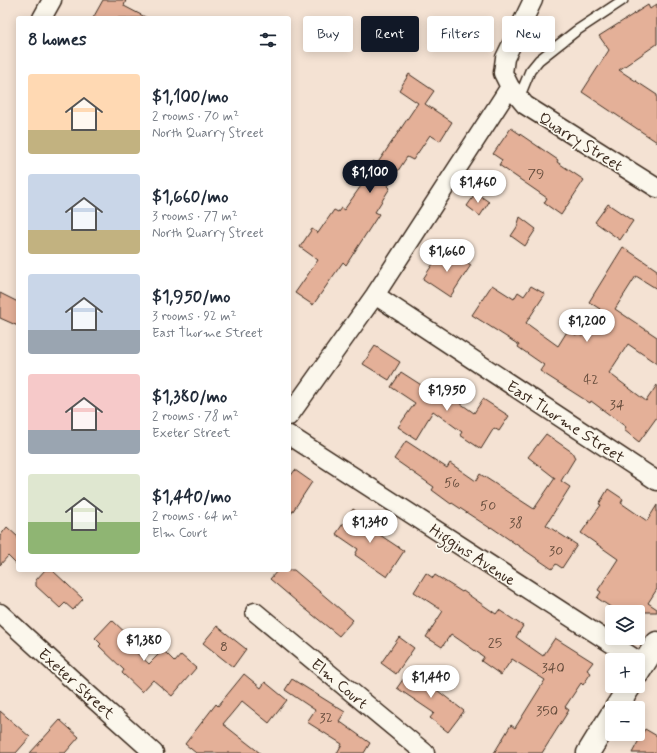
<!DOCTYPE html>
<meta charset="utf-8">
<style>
body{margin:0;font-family:Mynerve,sans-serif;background:#f2f2f3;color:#1f2937;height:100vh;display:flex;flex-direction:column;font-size:15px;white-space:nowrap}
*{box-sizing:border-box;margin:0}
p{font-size:13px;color:#747a83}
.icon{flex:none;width:22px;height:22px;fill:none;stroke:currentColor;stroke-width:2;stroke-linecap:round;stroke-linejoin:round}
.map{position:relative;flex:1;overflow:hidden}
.side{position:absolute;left:16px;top:16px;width:275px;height:556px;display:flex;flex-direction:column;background:#fff;border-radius:4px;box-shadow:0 2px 10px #0003}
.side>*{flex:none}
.guide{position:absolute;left:303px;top:16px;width:294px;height:36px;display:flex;gap:8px}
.fabs{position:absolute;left:605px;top:605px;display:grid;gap:8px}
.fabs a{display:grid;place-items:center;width:40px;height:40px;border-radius:4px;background:#fff;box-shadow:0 2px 10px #0003;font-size:20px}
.price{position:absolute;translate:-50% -34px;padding:0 9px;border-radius:14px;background:#fff;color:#222;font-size:13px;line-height:26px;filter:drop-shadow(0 1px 2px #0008)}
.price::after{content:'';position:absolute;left:50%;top:24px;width:12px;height:9px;margin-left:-6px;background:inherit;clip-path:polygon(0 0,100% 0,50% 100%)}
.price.active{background:#111827;color:#fff}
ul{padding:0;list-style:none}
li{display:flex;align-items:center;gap:12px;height:100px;padding:0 12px}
li span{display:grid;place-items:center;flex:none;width:112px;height:80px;border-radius:4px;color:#555}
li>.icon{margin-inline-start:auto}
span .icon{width:48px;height:48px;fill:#fffc;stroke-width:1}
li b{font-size:17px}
h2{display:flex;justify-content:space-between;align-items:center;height:48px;padding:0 12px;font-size:17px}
.tag{padding:0 14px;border-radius:4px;background:#fff;box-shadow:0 2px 10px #0003;font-size:14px;line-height:36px}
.tag.active{background:#111827;color:#fff}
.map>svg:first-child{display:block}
.building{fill:#e4b098;stroke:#3b2a1e}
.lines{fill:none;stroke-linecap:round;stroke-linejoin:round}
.lane-casing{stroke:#3b2a1e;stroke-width:12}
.street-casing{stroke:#3b2a1e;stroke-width:21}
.secondary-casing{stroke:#3b2a1e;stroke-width:25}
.lane{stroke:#fbf7ec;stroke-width:9}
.street{stroke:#fbf7ec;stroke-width:18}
.secondary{stroke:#fbf7ec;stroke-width:22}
.labels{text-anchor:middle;stroke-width:3.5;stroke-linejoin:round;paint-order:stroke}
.number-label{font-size:14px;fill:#654c3c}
.street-label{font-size:16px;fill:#3b2a1e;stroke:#fbf7ec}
</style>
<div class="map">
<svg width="657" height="753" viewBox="0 0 657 753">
<rect width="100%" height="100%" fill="#f4e2d3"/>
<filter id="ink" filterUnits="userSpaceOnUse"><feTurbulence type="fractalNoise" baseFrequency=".025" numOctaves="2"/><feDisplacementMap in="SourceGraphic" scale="8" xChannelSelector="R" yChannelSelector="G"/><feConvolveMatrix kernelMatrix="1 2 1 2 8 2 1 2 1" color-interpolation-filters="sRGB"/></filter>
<g filter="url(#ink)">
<path class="building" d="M103,0H126L124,6L147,18H93Z
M657,4V44L619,70L657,95V142L582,92L609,50L599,36L648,5L650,9Z
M409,74L434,91L425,104L452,122L440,141L430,135L413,160L407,157L388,186L390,188L375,212L379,214L346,265L343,262L313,305L295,293L318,260L300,247L312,229L318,233L334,210L338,212L341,208L344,210L368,176L365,174L373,161L377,164L418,103L399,90Z
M511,128L558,160L557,162L584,180L561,215L544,203L547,198L499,165L502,160L493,154Z
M476,193L489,202L480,216L467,206Z
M608,204L633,221L620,240L595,222Z
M520,217L536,229L525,246L511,236L517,227Z
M623,247L657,270V289L636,276L615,309L657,337V364L628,344L609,373L646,401L657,385V417L639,442L624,430L626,427L591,401L590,403L540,371L544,365L518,347L519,345L472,315L492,285L514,299L518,292L524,296L531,286L545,294L526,323L558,346L568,330L576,335L577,333L582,336L600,309L589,302Z
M450,252L471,265L450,297L423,279L440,253L447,257Z
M0,293L18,302V326L0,318Z
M375,346L400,362L389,380L363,364Z
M401,372L429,390L433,384L474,413L483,399L509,416L499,431L494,428L481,449L460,435L462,432L433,411L416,439L398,427L415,403L391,387Z
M546,434L572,452L575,458L561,481L570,487L546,525L577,545L562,568L556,564L552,569L491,527L490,528L452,503L451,504L432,490L434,487L394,459L406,441L447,468L450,463L476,481L480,474L534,509L555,478L528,457Z
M295,470L312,482L289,517V478Z
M608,489L623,499L621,503L647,521L657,505V589L648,603L657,609V612H618L597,598L601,592L598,590L618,559L581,533L601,505L599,504Z
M353,509L372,522L368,527L404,551L387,577L355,555L358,549L336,534Z
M7,527L18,537V566L8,556L0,565V536Z
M45,570H52L83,599L73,610L65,603L60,608L36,586V580Z
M278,570H294L353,620L339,636L303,607L270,579Z
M426,573L433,578L435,575L462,592L463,591L496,614L499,610L523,626L516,637L543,656L555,638L593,662L587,670L591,673L583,685L581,683L565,707L569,710L542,753H494L511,725L515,728L545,680L512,659L501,675L481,661L484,657L451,634L442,647L426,637L443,611L414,592Z
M112,620L131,638L126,643L149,664L163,650L175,662L181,655L196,668L172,696L153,680L142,692L122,673L124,670L99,646L101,644L95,638Z
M217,626L246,649L233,667L203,643Z
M399,637L414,648L396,674L381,663Z
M411,668L435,684L433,687L464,711L448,732L430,718L434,713L397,688Z
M244,674L261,688L265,682L287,700L269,723L242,701L223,724L260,753H196L185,744L216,704L218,706Z
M292,679L345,712L339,721L370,743L364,753H337L342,744L307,722L315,710L285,690Z
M0,711L30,737L16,753H0Z
M60,720L79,737L65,753H30Z
M645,729L657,736V753H632Z"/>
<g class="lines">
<g class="lane-casing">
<path id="lane" d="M519,98L530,71L539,60L576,31L623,0"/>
</g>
<g class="street-casing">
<path id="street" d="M533,0L505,58L503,73L510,87L525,105L657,188
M42,18L52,0
M375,295L657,481
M289,416L375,295L510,87
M289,435L637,660
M255,612L425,753
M0,613L88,694L154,753"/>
</g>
<g class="secondary-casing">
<path id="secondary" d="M638,673L657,643
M616,708L630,686
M588,753L612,714"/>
</g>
<use href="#lane" class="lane"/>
<use href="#street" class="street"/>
<use href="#secondary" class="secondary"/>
</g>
</g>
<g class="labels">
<g class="number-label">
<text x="536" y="178">79</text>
<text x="591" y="384">42</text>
<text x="617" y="409">34</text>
<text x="452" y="487">56</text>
<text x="488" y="510">50</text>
<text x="516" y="527">38</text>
<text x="556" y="555">30</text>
<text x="495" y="647">25</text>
<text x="224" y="651">8</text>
<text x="553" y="672">340</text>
<text x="547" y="715">350</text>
<text x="326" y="722">32</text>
</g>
<g class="street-label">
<text transform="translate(581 141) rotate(32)" y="6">Quarry Street</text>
<text transform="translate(566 421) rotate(33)" y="6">East Thorme Street</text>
<text transform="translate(473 554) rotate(33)" y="6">Higgins Avenue</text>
<text transform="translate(77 683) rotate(42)" y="6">Exeter Street</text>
<text transform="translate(340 683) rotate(40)" y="6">Elm Court</text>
</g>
</g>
</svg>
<div class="fabs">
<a><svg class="icon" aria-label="layers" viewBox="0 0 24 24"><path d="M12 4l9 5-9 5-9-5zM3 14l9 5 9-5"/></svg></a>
<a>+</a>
<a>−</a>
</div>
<b class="price active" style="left:370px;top:194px">$1,100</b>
<b class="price" style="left:478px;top:204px">$1,460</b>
<b class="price" style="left:447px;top:273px">$1,660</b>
<b class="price" style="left:587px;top:343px">$1,200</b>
<b class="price" style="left:447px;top:412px">$1,950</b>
<b class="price" style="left:370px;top:544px">$1,340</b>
<b class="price" style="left:144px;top:662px">$1,380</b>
<b class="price" style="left:431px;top:699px">$1,440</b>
<div class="guide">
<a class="tag">Buy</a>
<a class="tag active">Rent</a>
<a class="tag">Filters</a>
<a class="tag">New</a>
</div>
<section class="side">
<h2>8 homes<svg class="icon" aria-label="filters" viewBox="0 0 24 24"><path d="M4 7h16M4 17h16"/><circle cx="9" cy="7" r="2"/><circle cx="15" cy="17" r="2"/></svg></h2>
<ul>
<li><span style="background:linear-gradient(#ffd9b3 70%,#c2b280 0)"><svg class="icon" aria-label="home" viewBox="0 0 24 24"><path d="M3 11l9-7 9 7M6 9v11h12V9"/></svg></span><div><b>$1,100/mo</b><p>2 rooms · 70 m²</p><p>North Quarry Street</p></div></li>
<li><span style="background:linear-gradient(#c9d6e8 70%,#c2b280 0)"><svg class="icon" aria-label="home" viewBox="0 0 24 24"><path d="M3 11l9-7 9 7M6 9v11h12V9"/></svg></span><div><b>$1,660/mo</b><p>3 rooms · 77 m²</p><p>North Quarry Street</p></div></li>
<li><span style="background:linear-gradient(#c9d6e8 70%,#9aa5b1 0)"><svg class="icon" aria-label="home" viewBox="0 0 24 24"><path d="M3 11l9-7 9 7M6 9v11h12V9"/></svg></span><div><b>$1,950/mo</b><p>3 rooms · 92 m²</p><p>East Thorme Street</p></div></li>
<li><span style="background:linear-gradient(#f6c9c9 70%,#9aa5b1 0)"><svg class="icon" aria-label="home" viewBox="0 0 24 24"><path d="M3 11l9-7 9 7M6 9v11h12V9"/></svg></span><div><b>$1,380/mo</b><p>2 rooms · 78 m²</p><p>Exeter Street</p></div></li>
<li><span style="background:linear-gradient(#dfe7d0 60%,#8fb573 0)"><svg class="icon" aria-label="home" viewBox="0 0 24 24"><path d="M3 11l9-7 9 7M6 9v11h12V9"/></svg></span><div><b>$1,440/mo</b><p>2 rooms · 64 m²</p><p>Elm Court</p></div></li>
</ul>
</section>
</div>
